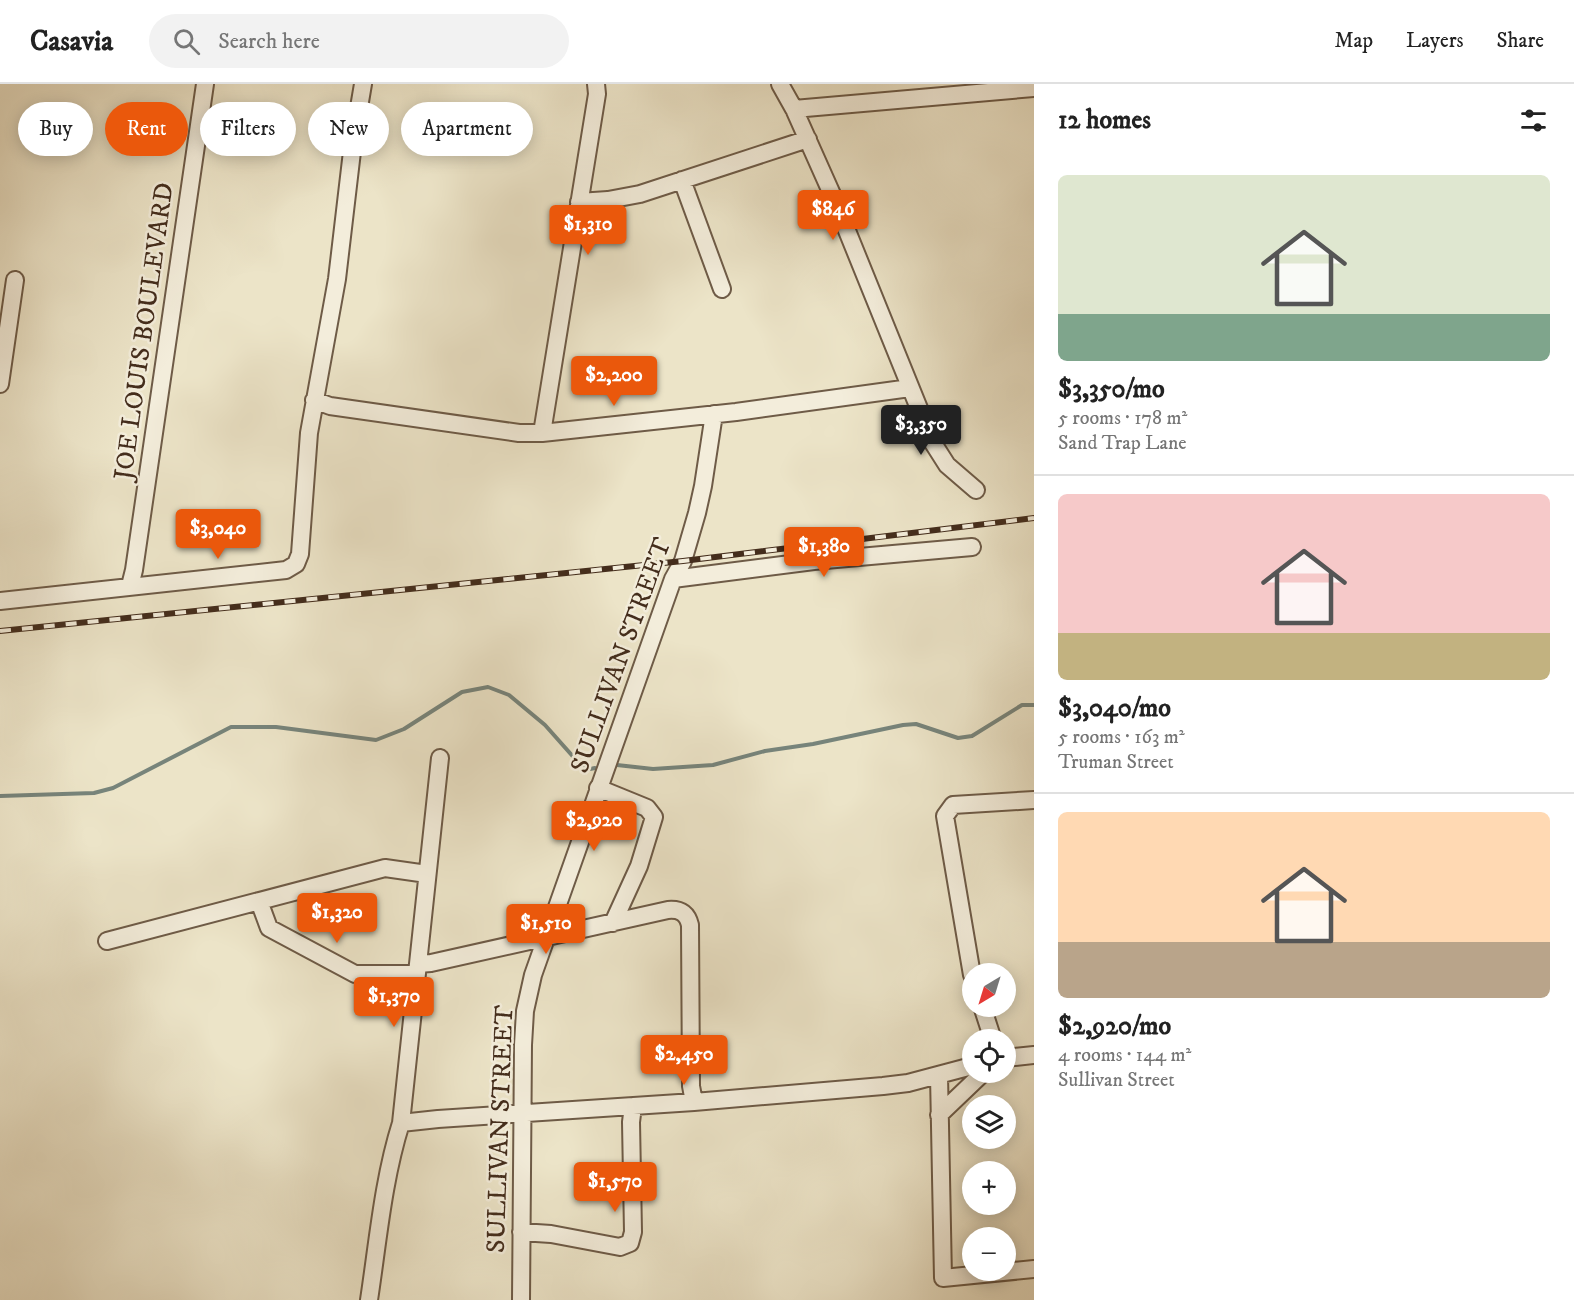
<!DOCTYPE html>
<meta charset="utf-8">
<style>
body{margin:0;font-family:"IM FELL DW Pica",serif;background:#f2f2f2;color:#222;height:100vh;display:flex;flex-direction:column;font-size:22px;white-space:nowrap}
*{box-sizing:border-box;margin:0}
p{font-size:20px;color:#767676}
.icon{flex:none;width:33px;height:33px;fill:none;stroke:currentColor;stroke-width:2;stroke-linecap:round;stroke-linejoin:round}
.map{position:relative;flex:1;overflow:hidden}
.side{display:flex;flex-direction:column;background:#fff;width:540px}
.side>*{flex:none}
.top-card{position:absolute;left:18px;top:18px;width:570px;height:54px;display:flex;gap:12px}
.needle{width:39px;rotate:218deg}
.controls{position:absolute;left:962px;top:879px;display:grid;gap:12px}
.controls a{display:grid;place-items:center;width:54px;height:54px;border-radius:50%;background:#fff;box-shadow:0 3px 15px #0003;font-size:30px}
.price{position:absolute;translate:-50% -51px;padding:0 14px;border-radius:6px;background:#ea580c;color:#fff;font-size:20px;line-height:39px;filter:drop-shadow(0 2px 3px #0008)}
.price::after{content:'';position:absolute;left:50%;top:36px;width:18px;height:14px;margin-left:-9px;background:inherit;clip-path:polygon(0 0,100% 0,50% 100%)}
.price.selected{background:#222;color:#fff}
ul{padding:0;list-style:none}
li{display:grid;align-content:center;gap:12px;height:318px;padding:0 24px}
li+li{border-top:2px solid #e0e0e0}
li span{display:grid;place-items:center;height:186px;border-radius:9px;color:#555}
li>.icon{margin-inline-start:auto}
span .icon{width:108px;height:108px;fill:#fffc;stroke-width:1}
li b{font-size:26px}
h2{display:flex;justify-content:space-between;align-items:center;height:72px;padding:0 24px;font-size:26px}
.pill{padding:0 21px;border-radius:27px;background:#fff;box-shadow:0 3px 15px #0003;font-size:21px;line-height:54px}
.pill.selected{background:#ea580c;color:#fff}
header{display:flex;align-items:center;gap:36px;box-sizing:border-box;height:84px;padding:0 30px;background:#fff;border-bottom:2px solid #e0e0e0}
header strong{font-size:28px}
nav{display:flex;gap:33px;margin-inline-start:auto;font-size:21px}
.search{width:420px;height:54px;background:#f2f2f2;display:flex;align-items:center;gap:15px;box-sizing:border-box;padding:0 21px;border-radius:33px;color:#767676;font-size:22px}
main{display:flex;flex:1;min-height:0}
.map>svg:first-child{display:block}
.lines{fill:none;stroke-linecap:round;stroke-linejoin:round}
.stream{stroke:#77847b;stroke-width:4}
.minor-casing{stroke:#6e5b47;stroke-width:20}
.minor{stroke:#f3eddb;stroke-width:16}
.rail-casing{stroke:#442d1c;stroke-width:6}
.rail{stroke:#f3eddb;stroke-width:4;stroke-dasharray:11;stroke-linecap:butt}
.labels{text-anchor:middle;stroke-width:5;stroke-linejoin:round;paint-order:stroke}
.street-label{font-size:26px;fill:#442d1c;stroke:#f3eddb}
</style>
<header>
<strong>Casavia</strong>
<div class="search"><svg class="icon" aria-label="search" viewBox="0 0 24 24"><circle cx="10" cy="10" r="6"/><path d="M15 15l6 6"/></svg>Search here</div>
<nav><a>Map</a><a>Layers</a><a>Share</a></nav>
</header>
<main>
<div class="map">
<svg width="1034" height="1216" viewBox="0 0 1034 1216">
<rect width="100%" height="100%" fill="#ece4c8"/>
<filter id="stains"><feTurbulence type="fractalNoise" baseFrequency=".00333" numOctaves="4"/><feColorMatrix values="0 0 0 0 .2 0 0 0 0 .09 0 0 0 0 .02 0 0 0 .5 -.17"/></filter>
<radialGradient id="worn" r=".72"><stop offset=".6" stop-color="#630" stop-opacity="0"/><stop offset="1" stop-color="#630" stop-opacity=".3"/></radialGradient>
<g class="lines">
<path class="stream" d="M617,681L653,685L713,681L765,667L813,660L903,641L916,640L958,654L972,652L1022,621H1034
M0,712L94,709L113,704L231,643H276L376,656L404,645L462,608L488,603L509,611L545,641L585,686L595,684"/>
<g class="minor-casing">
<path id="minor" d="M780,0L794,25L835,117L933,359L947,381L976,406
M794,25L1034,4
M682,96L722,205
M579,118L608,116L640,110L808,55
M0,300L15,196
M314,316L330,322L519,349H542L736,328L910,304
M542,349L597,10L596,0
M673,495L814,477L972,463
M130,502L134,486L205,0
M0,517L286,486L296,480L300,470L309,349L337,195L353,59L363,0
M598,704L647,724L654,733L639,782L613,839
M259,817L269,844L355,890H417
M107,857L385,784L427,790
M418,880L431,879L668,826C680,825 687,829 690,841L691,1002L694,1018
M972,891L945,732L953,721L1034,716
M982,922L993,956
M1005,974L1034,971
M939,991L943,1194L1034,1185
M939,1031L984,988
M401,1039L438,1035L694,1018L883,1002L908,999L972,982
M521,1148L551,1150L620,1163L630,1159L633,1148L631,1038L633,1022
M369,1216C378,1157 383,1096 401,1039L440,674
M521,1216L523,961L525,927L533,891L673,495L683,477L697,429L703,402L714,330"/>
</g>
<use href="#minor" class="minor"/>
<g class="rail-casing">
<path id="rail" d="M0,547L683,477L1034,434"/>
</g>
<use href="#rail" class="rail"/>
</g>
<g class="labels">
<g class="street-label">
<text transform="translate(143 247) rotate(-82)" y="9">JOE LOUIS BOULEVARD</text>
<text transform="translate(620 571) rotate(-70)" y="9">SULLIVAN STREET</text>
<text transform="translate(499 1045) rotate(-88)" y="9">SULLIVAN STREET</text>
</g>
</g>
<rect width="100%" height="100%" filter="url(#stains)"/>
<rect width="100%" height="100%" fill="url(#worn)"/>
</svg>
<div class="controls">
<a><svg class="needle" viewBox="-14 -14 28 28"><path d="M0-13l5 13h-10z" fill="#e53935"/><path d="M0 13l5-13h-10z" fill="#767676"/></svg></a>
<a><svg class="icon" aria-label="locate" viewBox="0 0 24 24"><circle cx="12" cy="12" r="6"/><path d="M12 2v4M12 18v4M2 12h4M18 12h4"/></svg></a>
<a><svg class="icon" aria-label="layers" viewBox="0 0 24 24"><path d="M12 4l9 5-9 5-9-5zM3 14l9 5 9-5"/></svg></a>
<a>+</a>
<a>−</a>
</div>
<b class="price" style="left:833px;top:157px">$846</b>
<b class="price" style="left:588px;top:172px">$1,310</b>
<b class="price" style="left:614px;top:323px">$2,200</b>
<b class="price selected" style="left:921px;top:372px">$3,350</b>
<b class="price" style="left:218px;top:476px">$3,040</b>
<b class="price" style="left:824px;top:494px">$1,380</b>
<b class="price" style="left:594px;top:768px">$2,920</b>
<b class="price" style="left:337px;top:860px">$1,320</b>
<b class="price" style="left:546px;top:871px">$1,510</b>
<b class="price" style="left:394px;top:944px">$1,370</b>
<b class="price" style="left:684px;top:1002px">$2,450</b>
<b class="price" style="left:615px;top:1129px">$1,570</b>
<div class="top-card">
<a class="pill">Buy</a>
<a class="pill selected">Rent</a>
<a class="pill">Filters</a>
<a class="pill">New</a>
<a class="pill">Apartment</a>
</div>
</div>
<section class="side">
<h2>12 homes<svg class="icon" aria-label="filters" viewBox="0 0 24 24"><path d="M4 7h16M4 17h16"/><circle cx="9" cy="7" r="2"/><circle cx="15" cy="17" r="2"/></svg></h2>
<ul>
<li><span style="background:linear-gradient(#dfe7d0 75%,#7fa58c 0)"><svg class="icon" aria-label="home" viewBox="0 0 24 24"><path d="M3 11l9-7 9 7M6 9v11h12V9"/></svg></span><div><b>$3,350/mo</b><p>5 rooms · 178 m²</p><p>Sand Trap Lane</p></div></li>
<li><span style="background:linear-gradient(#f6c9c9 75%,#c2b280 0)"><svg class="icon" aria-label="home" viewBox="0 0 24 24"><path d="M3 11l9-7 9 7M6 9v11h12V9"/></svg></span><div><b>$3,040/mo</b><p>5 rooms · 163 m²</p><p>Truman Street</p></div></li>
<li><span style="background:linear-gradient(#ffd9b3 70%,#b9a48a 0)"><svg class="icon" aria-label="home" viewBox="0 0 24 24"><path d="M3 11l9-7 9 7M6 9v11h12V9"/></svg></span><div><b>$2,920/mo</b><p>4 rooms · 144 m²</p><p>Sullivan Street</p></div></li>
</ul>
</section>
</main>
